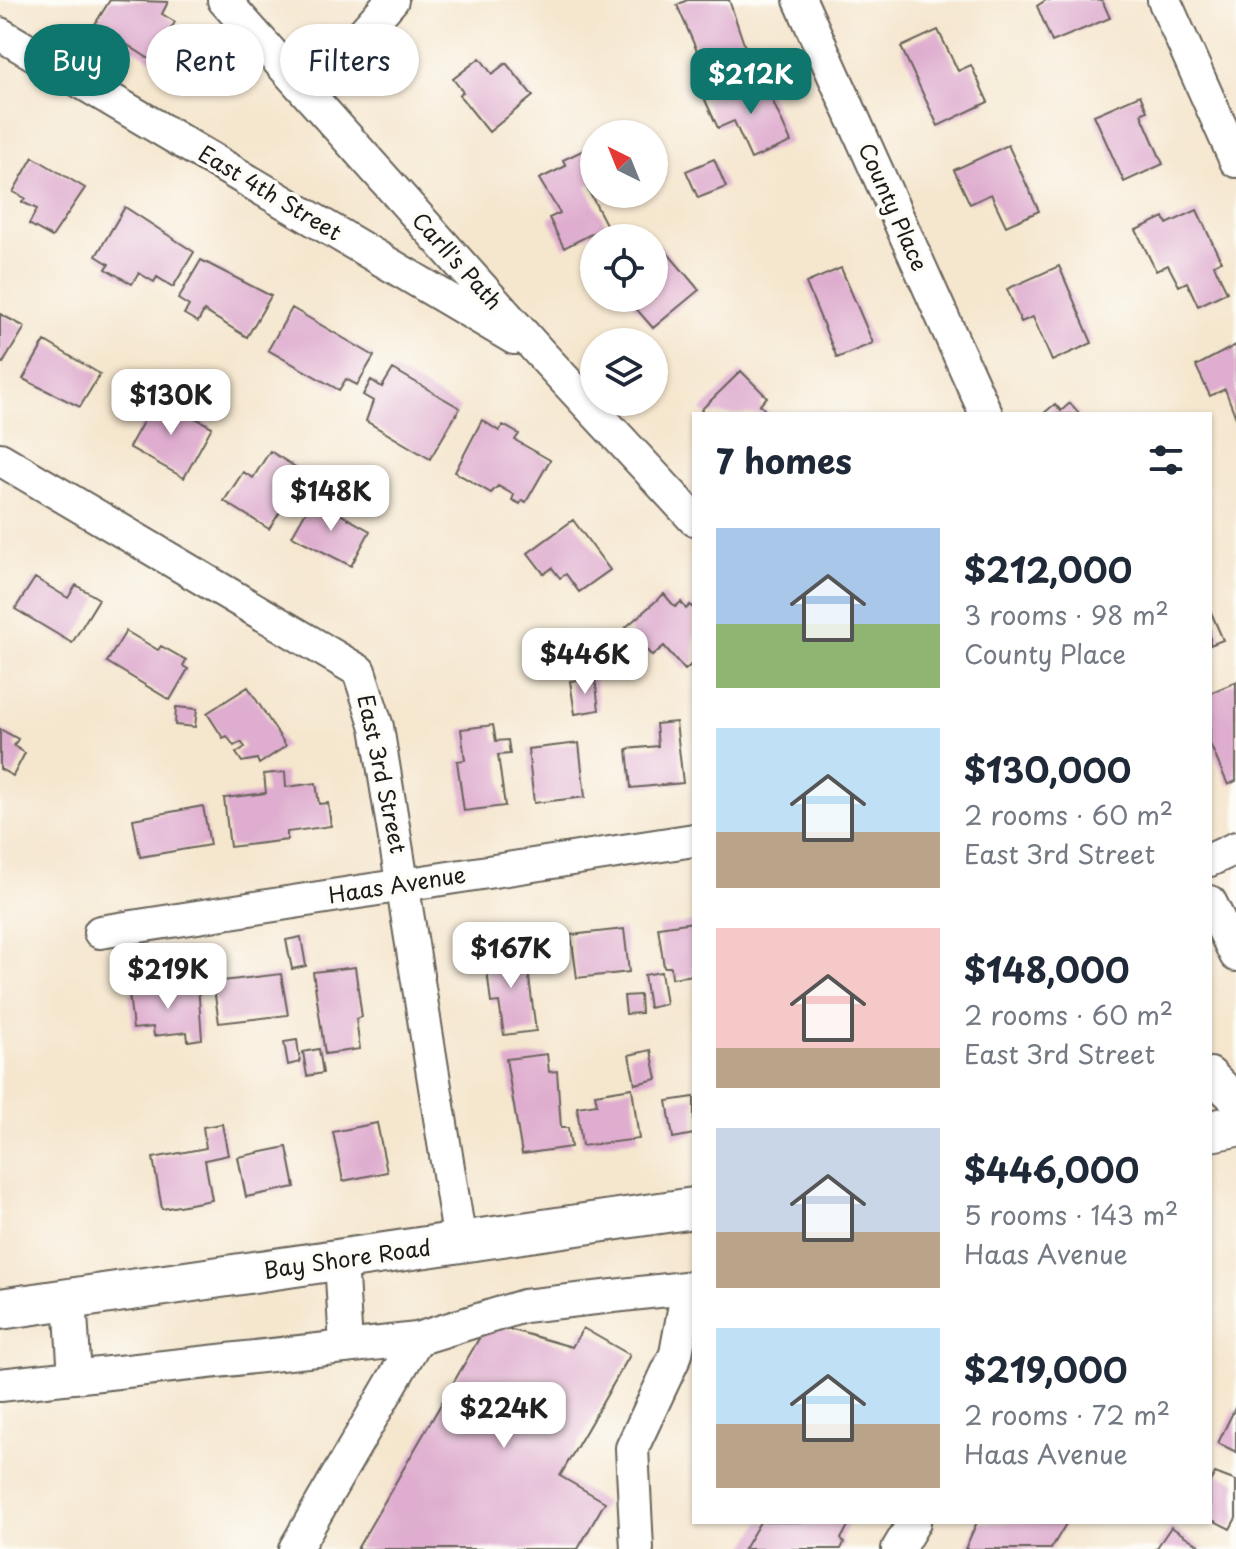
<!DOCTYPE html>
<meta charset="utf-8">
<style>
body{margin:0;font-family:"Playpen Sans",sans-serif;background:#f6f6f7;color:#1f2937;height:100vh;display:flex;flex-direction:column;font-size:30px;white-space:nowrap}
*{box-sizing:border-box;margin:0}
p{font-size:26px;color:#747a83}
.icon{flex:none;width:44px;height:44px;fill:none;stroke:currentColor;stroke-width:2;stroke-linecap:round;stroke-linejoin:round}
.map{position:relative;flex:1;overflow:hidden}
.panel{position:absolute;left:692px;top:412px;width:520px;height:1112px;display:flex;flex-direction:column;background:#fff;border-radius:0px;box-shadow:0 2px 6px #0004}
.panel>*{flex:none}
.guide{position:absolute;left:24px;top:24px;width:548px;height:72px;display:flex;gap:16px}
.needle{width:52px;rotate:317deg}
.fabs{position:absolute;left:580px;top:120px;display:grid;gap:16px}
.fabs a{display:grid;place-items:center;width:88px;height:88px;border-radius:50%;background:#fff;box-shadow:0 2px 6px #0004;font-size:40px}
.price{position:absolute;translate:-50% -68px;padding:0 18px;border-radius:16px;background:#fff;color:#222;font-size:26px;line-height:52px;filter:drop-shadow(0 2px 4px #0008)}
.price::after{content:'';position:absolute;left:50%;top:48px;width:24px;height:18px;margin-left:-12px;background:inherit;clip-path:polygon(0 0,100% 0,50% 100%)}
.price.active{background:#0f766e;color:#fff}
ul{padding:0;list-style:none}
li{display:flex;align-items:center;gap:24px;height:200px;padding:0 24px}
li span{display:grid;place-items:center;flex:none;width:224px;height:160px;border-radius:0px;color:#555}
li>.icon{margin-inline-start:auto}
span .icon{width:96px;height:96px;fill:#fffc;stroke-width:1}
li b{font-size:34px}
h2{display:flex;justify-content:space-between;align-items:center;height:96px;padding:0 24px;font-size:34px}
.tag{padding:0 28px;border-radius:36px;background:#fff;box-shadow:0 2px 6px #0004;font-size:28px;line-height:72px}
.tag.active{background:#0f766e;color:#fff}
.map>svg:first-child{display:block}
.building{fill:#dfadcf}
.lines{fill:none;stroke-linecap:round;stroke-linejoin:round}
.minor-casing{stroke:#68635a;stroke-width:36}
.major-casing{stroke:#68635a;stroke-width:44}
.minor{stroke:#fff;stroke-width:32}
.major{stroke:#fff;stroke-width:40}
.labels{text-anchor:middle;stroke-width:8;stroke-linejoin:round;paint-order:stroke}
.street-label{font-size:22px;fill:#1c1c1c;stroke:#fdfcf7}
</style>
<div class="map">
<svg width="1236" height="1549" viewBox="0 0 1236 1549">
<rect width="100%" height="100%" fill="#fdfcf7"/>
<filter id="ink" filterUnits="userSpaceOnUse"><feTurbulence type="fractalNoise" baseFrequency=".0125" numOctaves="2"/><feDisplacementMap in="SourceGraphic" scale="16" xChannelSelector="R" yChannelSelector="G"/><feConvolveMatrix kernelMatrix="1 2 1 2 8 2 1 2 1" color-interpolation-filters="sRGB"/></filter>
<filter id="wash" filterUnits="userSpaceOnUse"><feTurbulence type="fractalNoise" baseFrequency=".006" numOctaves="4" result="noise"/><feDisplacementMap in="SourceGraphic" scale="32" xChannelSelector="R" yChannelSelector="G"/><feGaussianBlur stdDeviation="1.8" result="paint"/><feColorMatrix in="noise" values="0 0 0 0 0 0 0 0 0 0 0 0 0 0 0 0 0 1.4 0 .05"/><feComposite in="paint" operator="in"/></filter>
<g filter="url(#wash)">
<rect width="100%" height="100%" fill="#f5e6ce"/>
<g id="blocks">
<path class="building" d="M110,0L168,2L162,14L175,22L151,60L95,24Z
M687,0H729L745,47L703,65L677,5Z
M1046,0H1102L1110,18L1052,42L1037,6Z
M938,30L958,71L971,65L988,102L938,126L901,47Z
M480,58L492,74L506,63L533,96L489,132L459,95L463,92L453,79Z
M761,75L791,142L751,159L734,121L718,128L705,100Z
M1140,95L1147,111L1141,114L1163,164L1124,182L1094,115Z
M1008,145L1039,211L1006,226L991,194L970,204L954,170Z
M592,146L594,182L586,186L607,226L564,248L549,218L560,213L539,179L566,166L563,160Z
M33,157L85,188L52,237L29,224L37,209L22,202L25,198L13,192Z
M714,159L726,187L698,198L686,171Z
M125,207L194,252L173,287L157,277L154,282L139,273L132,284L106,269L109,264L96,256Z
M1197,210L1221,261L1214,265L1227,292L1198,306L1187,282L1179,286L1168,265L1156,271L1136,230L1164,217L1167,224Z
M659,243L699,290L653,328L632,304L640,298H654V247Z
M201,260L271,296L247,337L204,311L198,322L184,314L189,306L178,299Z
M1059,266L1092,343L1052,361L1033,317L1021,322L1007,289Z
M841,268L873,343L837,358L806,283Z
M292,308L374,356L357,385L346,379L339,390L268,350Z
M0,314L25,327L3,363L0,361Z
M45,341L100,374L80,407L23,379Z
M1236,345V418L1225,389L1210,396L1196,366Z
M393,369L460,408L430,459L366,421L373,401L363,395L371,380L382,387Z
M741,371L767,397L760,405L769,414H705L701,410Z
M157,397L212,427L184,478L129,447Z
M1070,403L1080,414H1043L1055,404L1061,411Z
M482,420L499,431L503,425L519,434L515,440L550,460L526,502L522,500L520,504L512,500L514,495L498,486L491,493L455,472Z
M270,451L305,473L269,529L224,501L243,472L253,478Z
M313,499L370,531L351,566L292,536Z
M573,520L610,570L579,592L566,574L560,578L552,568L544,574L528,553Z
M35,578L68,598L76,585L99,599L72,643L15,609Z
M664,594L675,607L681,602L686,609L690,605L694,609V662L685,670L664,646L652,656L626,627Z
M1210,610L1223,640L1210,645Z
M126,631L158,650L161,646L186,660L183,666L188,669L170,700L107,662Z
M595,678L599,710L575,714L570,681Z
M1236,682V781L1228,785L1210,744V693Z
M248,687L286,746L259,764L257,759L242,762L236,753L245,747L241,742L234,746L227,736L223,738L207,713Z
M176,707L197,709L195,727L175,725Z
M676,722L683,783L631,788L627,749L658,746L656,724Z
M493,725L496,741L508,740L510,754L498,755L505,806L464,811L457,761L465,760L461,729Z
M0,729L18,739L14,746L25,753L13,776L0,769Z
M579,743L585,797L534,803L528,749Z
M285,772L286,787L316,783L319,804L328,803L331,826L287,832V840L230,847L224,798L266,793L264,774Z
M203,806L210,845L140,857L133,819Z
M694,922V975L672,978L671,967H664L658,927Z
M624,929L629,972L577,978L571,935Z
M301,937L306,966L292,969L286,940Z
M525,948L536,1031L504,1035L499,1002L491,1003L485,953Z
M355,967L362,1017L356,1019L360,1049L325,1054L313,972Z
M661,972L666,1004L649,1008L644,975Z
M281,974L288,1015L219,1023L213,982Z
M198,985L202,1039L188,1041L187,1032L154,1036L153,1027L133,1029L129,993Z
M640,995L641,1013L626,1014L624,996Z
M297,1040L300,1062L288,1065L284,1042Z
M319,1049L323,1073L307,1076L303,1052Z
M651,1050L657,1079L635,1084L629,1055Z
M547,1054L549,1072L557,1071L561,1128H568L571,1147L522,1154L506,1059Z
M632,1088L639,1139L582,1146L577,1107L597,1104L595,1094Z
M694,1097V1134L673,1138L667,1101Z
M377,1123L387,1172L343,1181L333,1132Z
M222,1124L228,1155L205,1160L212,1200L162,1209L153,1158L206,1148L203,1127Z
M287,1147L295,1187L246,1197L238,1157Z
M488,1323L572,1347L583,1328L630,1355L560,1476L605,1502L578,1549H357Z
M1236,1406V1452L1218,1443Z
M1215,1473L1236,1481V1518L1230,1529L1210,1519V1482Z
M760,1522H850L841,1539L844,1543L841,1549H744Z
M977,1522H1067L1051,1549H965Z
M1171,1527L1205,1549H1156Z"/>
</g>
</g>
<g filter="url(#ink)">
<use href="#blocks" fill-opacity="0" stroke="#68635a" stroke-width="2"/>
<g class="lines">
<g class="minor-casing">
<path id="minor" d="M224,0L540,353L694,519
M800,0L986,414
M1164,0L1236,161
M0,34L514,338
M309,95L392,0
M0,459L359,671L377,727L460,1242
M1210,860L1236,848
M1210,902L1236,955
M100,932L694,840
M1210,1074L1236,1100
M341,1259L346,1347
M70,1299L75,1377
M417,1339L524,1306L694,1287
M0,1385L417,1339L295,1549
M637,1549L632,1448L676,1354L688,1288
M898,1549L914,1522"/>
</g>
<g class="major-casing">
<path id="major" d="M1210,1131L1236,1126
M0,1309L694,1208"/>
</g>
<use href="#minor" class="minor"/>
<use href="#major" class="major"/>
</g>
</g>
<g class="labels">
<g class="street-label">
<text transform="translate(270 193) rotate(31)" y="8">East 4th Street</text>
<text transform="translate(893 207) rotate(66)" y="8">County Place</text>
<text transform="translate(457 261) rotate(48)" y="8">Carll's Path</text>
<text transform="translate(382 774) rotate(78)" y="8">East 3rd Street</text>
<text transform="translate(397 885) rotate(-9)" y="8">Haas Avenue</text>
<text transform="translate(347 1259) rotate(-8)" y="8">Bay Shore Road</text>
</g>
</g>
</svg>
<div class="fabs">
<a><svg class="needle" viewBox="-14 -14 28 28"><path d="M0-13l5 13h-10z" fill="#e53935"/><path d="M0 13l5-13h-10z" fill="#747a83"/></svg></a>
<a><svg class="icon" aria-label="locate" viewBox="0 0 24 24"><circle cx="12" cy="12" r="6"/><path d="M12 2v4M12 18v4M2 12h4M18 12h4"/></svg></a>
<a><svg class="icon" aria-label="layers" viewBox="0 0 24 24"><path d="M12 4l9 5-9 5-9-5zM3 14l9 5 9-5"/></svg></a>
</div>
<b class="price active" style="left:751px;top:116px">$212K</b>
<b class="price" style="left:171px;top:437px">$130K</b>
<b class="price" style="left:331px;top:533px">$148K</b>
<b class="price" style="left:585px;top:696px">$446K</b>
<b class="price" style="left:511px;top:990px">$167K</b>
<b class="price" style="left:168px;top:1011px">$219K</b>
<b class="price" style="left:504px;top:1450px">$224K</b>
<div class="guide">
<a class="tag active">Buy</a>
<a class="tag">Rent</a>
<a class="tag">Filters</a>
</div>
<section class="panel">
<h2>7 homes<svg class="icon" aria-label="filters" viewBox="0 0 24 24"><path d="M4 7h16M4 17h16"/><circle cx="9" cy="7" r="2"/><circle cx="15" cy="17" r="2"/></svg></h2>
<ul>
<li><span style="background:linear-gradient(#a9c7e8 60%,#8fb573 0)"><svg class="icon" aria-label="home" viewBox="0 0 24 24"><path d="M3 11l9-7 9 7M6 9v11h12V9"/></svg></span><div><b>$212,000</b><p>3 rooms · 98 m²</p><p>County Place</p></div></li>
<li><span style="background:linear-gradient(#bfe0f5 65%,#b9a48a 0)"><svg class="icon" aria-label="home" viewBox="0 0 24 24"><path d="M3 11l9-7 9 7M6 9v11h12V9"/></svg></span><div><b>$130,000</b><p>2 rooms · 60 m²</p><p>East 3rd Street</p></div></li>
<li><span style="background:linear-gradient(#f6c9c9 75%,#b9a48a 0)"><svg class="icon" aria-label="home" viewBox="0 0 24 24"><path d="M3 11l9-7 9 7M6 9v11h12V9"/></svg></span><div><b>$148,000</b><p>2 rooms · 60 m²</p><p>East 3rd Street</p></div></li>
<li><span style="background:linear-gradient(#c9d6e8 65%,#b9a48a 0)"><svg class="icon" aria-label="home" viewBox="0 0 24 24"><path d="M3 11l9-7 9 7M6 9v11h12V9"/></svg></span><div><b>$446,000</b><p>5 rooms · 143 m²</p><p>Haas Avenue</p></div></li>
<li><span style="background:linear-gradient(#bfe0f5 60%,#b9a48a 0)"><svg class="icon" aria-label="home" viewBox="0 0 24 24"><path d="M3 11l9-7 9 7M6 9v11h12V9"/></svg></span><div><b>$219,000</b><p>2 rooms · 72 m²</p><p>Haas Avenue</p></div></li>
</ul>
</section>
</div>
